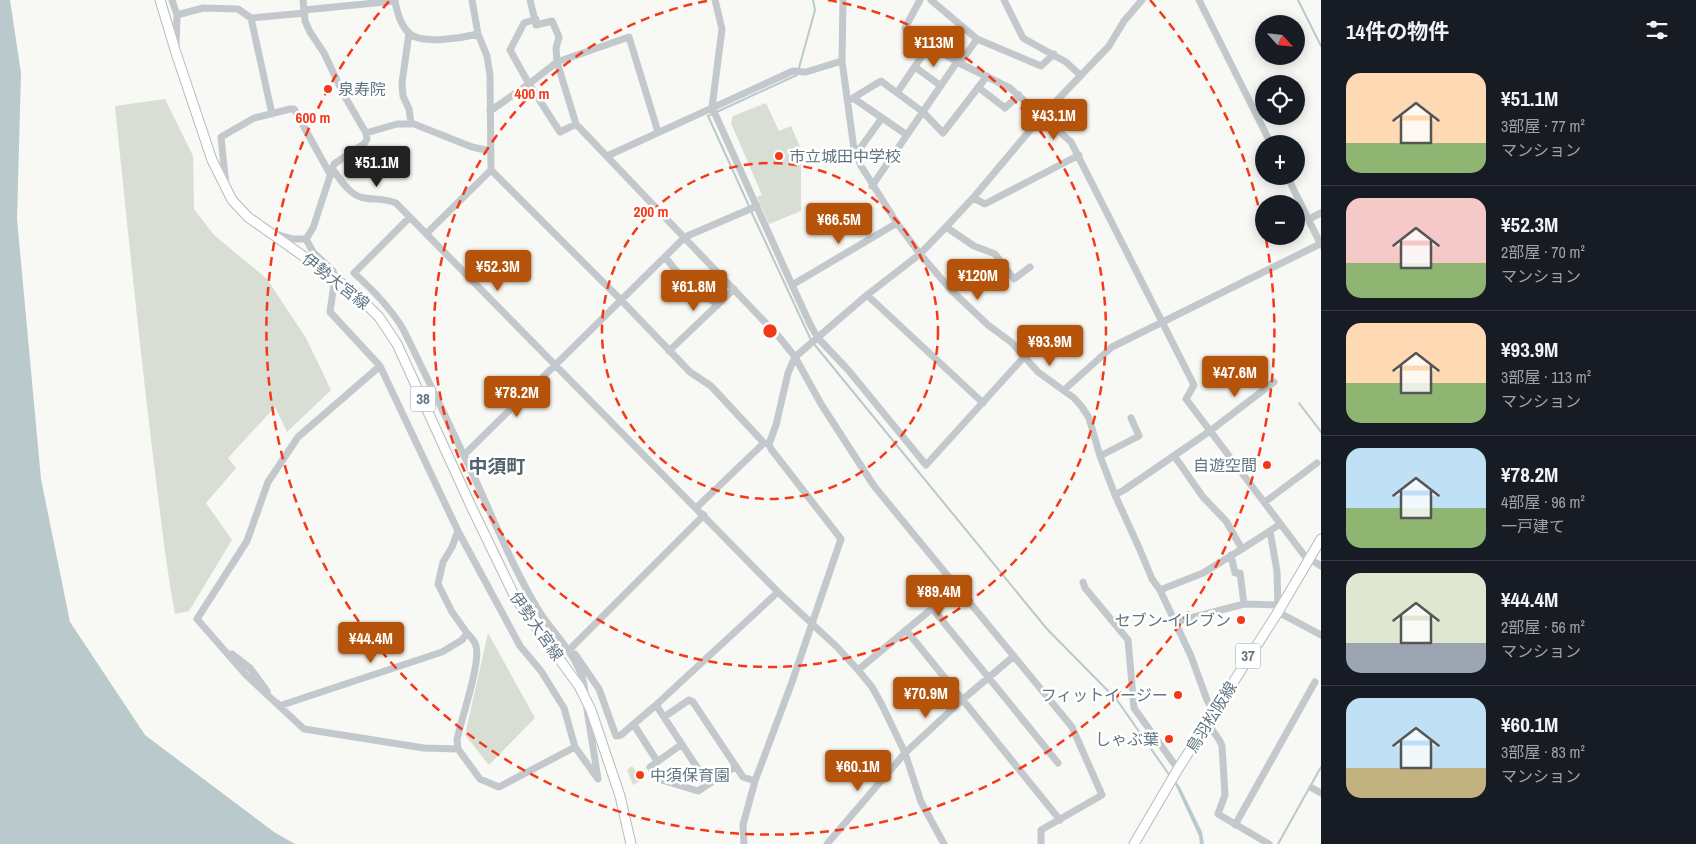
<!DOCTYPE html>
<html lang="ja">
<meta charset="utf-8">
<style>
body{margin:0;font-family:"Archivo Narrow","Noto Sans JP",sans-serif;background:#20242c;color:#f1f3f6;height:100vh;display:flex;flex-direction:column;font-size:19px;white-space:nowrap}
*{box-sizing:border-box;margin:0}
p{font-size:16px;color:#9ea1a6}
.icon{flex:none;width:28px;height:28px;fill:none;stroke:currentColor;stroke-width:2;stroke-linecap:round;stroke-linejoin:round}
.map{position:relative;flex:1;overflow:hidden}
.drawer{display:flex;flex-direction:column;background:#171b24;width:375px}
.drawer>*{flex:none}
.needle{width:32px;rotate:117deg}
.tools{position:absolute;left:1255px;top:15px;display:grid;gap:10px}
.tools a{display:grid;place-items:center;width:50px;height:50px;border-radius:50%;background:#171b24;box-shadow:0 2px 12px #0003;font-size:25px}
.price{position:absolute;translate:-50% -42px;padding:0 11px;border-radius:5px;background:#b45309;color:#fff;font-size:16px;line-height:32px;filter:drop-shadow(0 1px 2px #0008)}
.price::after{content:'';position:absolute;left:50%;top:30px;width:15px;height:11px;margin-left:-8px;background:inherit;clip-path:polygon(0 0,100% 0,50% 100%)}
.price.active{background:#222;color:#fff}
ul{padding:0;list-style:none}
li{display:flex;align-items:center;gap:15px;height:125px;padding:0 25px}
li+li{border-top:1px solid #363941}
li span{display:grid;place-items:center;flex:none;width:140px;height:100px;border-radius:15px;color:#555}
li>.icon{margin-inline-start:auto}
span .icon{width:60px;height:60px;fill:#fffc;stroke-width:1}
li b{font-size:21px}
h2{display:flex;justify-content:space-between;align-items:center;height:60px;padding:0 25px;font-size:21px}
main{display:flex;flex:1;min-height:0}
.map>svg:first-child{display:block}
.green{fill:#d8ded3}
.water{fill:#bac9cc}
.lines{fill:none;stroke-linecap:round;stroke-linejoin:round}
.stream{stroke:#bac9cc;stroke-width:2}
.major-casing{stroke:#b5bbbf;stroke-width:11}
.minor{stroke:#c2c8cb;stroke-width:7}
.major{stroke:#fff;stroke-width:9}
.ring{fill:none;stroke:#f43918;stroke-width:2.5;stroke-dasharray:9 6}
.poi-dot{fill:#f43918;stroke:#fff;stroke-width:2}
.labels{text-anchor:middle;stroke-width:5;stroke-linejoin:round;paint-order:stroke}
.shield{fill:#fff;stroke:#909fa8;stroke-width:1}
.shield-label{font-size:15px;font-weight:bold;fill:#607683}
.poi-label{font-size:16px;fill:#607683;stroke:#fff;text-anchor:end}
.street-label{font-size:16px;fill:#607683;stroke:#fff}
.quarter-label{font-size:19px;font-weight:bold;fill:#53636d;stroke:#fff}
.centre{fill:#f43918;stroke:#fff;stroke-width:2.5}
.ring-label{font-size:15px;text-anchor:middle;font-weight:bold;fill:#f43918;stroke:#fff;stroke-width:5;stroke-linejoin:round;paint-order:stroke}
</style>
<main>
<div class="map">
<svg width="1321" height="844" viewBox="0 0 1321 844">
<rect width="100%" height="100%" fill="#f8f8f4"/>
<path class="green" d="M165,99L193,156L194,209L214,235L267,279L306,338L331,390L287,432L275,407L228,458L236,468L206,503L232,540L189,611L175,614C165,561 160,509 153,456C139,340 127,223 115,106Z
M766,103L779,131L791,126L801,149V211L769,224L757,197L762,195L731,123L733,116Z
M488,633L535,718L489,765L465,735Z
M632,766L642,780L633,785L627,770Z"/>
<path class="water" d="M0,0H10L21,73L17,219L41,479L70,622L145,735L274,832L295,844H0Z
M1176,782L1180,787L1202,832L1204,844H1200L1199,836L1175,784Z"/>
<g class="lines">
<path class="stream" d="M1298,0L1321,46
M749,206L708,116L797,75L815,10L813,0
M751,211L811,340
M814,344L1047,629L1117,700L1170,776
M1299,403L1321,432
M1278,844L1321,767"/>
<g class="major-casing">
<path id="major" d="M160,0L176,53L212,160L232,200L248,217L354,292L379,317L397,344L470,504L514,595L525,612L579,686L591,710L620,796L631,844
M1134,844L1178,769L1278,612L1321,539"/>
</g>
<path class="minor" d="M172,0L177,15L176,48
M303,0L305,21L310,32L324,53L344,95L366,133L367,139L364,144L334,164L313,228L306,239
M530,0L536,25L552,21L559,37L556,48L557,62L576,124
M715,0L722,29L712,107L792,285L811,326L818,338L849,371L926,465L1024,357
M843,0L842,61L854,149L861,166L897,223L920,254L951,290L988,325L1011,342L1038,372L1074,398L1082,407L1089,418L1100,456L1115,495L1140,550L1152,579L1160,590L1191,656L1207,700L1214,712
M920,0L905,28L957,62
M931,0L977,39
M1004,0L1023,38L1066,62L1080,75
M1199,0L1271,144
M304,10L395,1C397,12 400,25 409,33C421,45 462,38 478,34
M177,15L203,8L238,9L251,18L305,13
M251,18L272,114
M536,19L524,23L510,50L529,84L560,132L576,124L780,338L795,357L821,404L874,486L1072,727L1102,795L1041,830V844
M409,33L402,83L403,96L409,109L411,124
M960,63L977,39L1041,66L1054,54
M915,67L941,86
M978,87L1005,108L1019,95
M897,93L930,44
M853,98L907,135
M848,101L881,81L923,112L943,133L987,76
M490,111L529,84L557,62L629,37L658,132
M366,133L397,124H414L472,147L491,151
M856,154L882,118
M607,156L793,71L806,72L842,61
M332,168C340,179 350,196 364,198C375,200 385,198 396,203L778,592L837,647L858,670L872,687L882,705L905,753L921,802L944,844
M491,170L621,300L690,372L711,386L764,443L769,444L771,449L841,539L792,682L755,781L743,825L744,844
M1287,176L1321,245
M226,185L221,137L254,118L290,109H294L330,174
M872,186L957,62L1010,88L1071,142L1194,385L1186,399L1304,555L1321,566
M973,198L985,204L1079,155
M1309,219L1321,213
M946,227L974,246L995,254L1014,279L1030,267
M272,233L293,239H306
M426,234L491,170L490,75L487,56L478,34L472,0
M306,239L313,252L333,271L335,277L330,312L380,366L458,531L520,646L541,671L564,708L575,747L598,779L585,697C586,662 556,638 539,611C514,570 496,525 476,481C452,430 428,379 403,329C390,307 373,290 354,273L410,217
M665,257L682,278L718,305
M792,285L897,223
M867,295L983,403
M669,351L734,289
M1064,390L1112,347L1320,244
M769,444L776,425L788,373L795,357L867,295L920,254L946,227L973,198L1042,116L1109,46L1124,21L1142,0
M464,455L685,237L757,206
M1100,456L1139,436L1131,418
M1175,457L1203,497L1226,521L1242,549L1270,531
M1115,495L1124,490L1210,431L1274,382
M1265,502L1317,463
M696,508L764,443
M1280,524L1270,531L1277,571L1278,612L1321,635
M1083,582L1085,588L1128,640L1134,708L1178,769
M1160,590L1203,573L1242,549
M1244,604L1278,605
M932,608L1058,763
M197,619L246,675L304,729L424,748L458,749L480,779L499,787L575,747
M197,619L247,541L268,482L298,437L380,366
M1175,622L1244,604L1240,573H1235L1231,555
M906,630L1060,820
M568,649L571,648L704,515
M232,654L250,668L267,691
M575,654L599,689L616,736L621,735L656,705L778,592
M858,670L958,587
M277,703L279,706L442,652L462,640L467,633L452,612L438,584L443,562L452,547L458,531
M656,705L708,784
M664,717L689,700L693,702L743,777L755,781
M1208,721C1211,732 1219,736 1222,746L1225,795L1218,814L1269,844
M634,725L657,761
M682,744L650,767L658,779L698,791L736,766
M458,749L457,740C461,719 481,663 476,646C475,641 471,637 467,633
M1312,788L1321,793
M1235,825L1315,682
M827,844L905,753L962,700L1014,656"/>
<use href="#major" class="major"/>
</g>
<g class="ring">
<circle cx="770" cy="331" r="168"/>
<path d="M828 0A336 336 0 1 1 712 0"/>
<path d="M1150 0A504 504 0 0 1 1263 226M1266 239A504 504 0 1 1 390 0"/>
</g>
<g class="poi-dot">
<circle cx="328" cy="89" r="5"/>
<circle cx="779" cy="156" r="5"/>
<circle cx="1267" cy="465" r="5"/>
<circle cx="1241" cy="620" r="5"/>
<circle cx="1178" cy="695" r="5"/>
<circle cx="1169" cy="739" r="5"/>
<circle cx="640" cy="775" r="5"/>
</g>
<g class="labels">
<g class="shield">
<rect x="410.5" y="386.5" width="25" height="25" rx="4"/>
<rect x="1235.5" y="643.5" width="25" height="25" rx="4"/>
</g>
<g class="shield-label">
<text x="423" y="404">38</text>
<text x="1248" y="661">37</text>
</g>
<g class="poi-label">
<text x="338" y="95" text-anchor="start">泉寿院</text>
<text x="789" y="162" text-anchor="start">市立城田中学校</text>
<text x="1257" y="471">自遊空間</text>
<text x="1231" y="626">セブン-イレブン</text>
<text x="1168" y="701">フィットイージー</text>
<text x="1159" y="745">しゃぶ葉</text>
<text x="650" y="781" text-anchor="start">中須保育園</text>
</g>
<g class="street-label">
<text transform="translate(336 281) rotate(38)" y="6">伊勢大宮線</text>
<text transform="translate(537 626) rotate(55)" y="6">伊勢大宮線</text>
<text transform="translate(1211 717) rotate(-58)" y="6">鳥羽松阪線</text>
</g>
<g class="quarter-label">
<text x="497" y="473">中須町</text>
</g>
</g>
<circle cx="770" cy="331" r="8" class="centre"/>
<g class="ring-label">
<text x="532" y="99">400 m</text>
<text x="313" y="123">600 m</text>
<text x="651" y="217">200 m</text>
</g>
</svg>
<div class="tools">
<a><svg class="needle" viewBox="-14 -14 28 28"><path d="M0-13l5 13h-10z" fill="#e53935"/><path d="M0 13l5-13h-10z" fill="#9ea1a6"/></svg></a>
<a><svg class="icon" aria-label="locate" viewBox="0 0 24 24"><circle cx="12" cy="12" r="6"/><path d="M12 2v4M12 18v4M2 12h4M18 12h4"/></svg></a>
<a>+</a>
<a>−</a>
</div>
<b class="price" style="left:934px;top:68px">¥113M</b>
<b class="price" style="left:1054px;top:141px">¥43.1M</b>
<b class="price active" style="left:377px;top:188px">¥51.1M</b>
<b class="price" style="left:839px;top:245px">¥66.5M</b>
<b class="price" style="left:498px;top:292px">¥52.3M</b>
<b class="price" style="left:978px;top:301px">¥120M</b>
<b class="price" style="left:694px;top:312px">¥61.8M</b>
<b class="price" style="left:1050px;top:367px">¥93.9M</b>
<b class="price" style="left:1235px;top:398px">¥47.6M</b>
<b class="price" style="left:517px;top:418px">¥78.2M</b>
<b class="price" style="left:939px;top:617px">¥89.4M</b>
<b class="price" style="left:371px;top:664px">¥44.4M</b>
<b class="price" style="left:926px;top:719px">¥70.9M</b>
<b class="price" style="left:858px;top:792px">¥60.1M</b>
</div>
<section class="drawer">
<h2>14件の物件<svg class="icon" aria-label="filters" viewBox="0 0 24 24"><path d="M4 7h16M4 17h16"/><circle cx="9" cy="7" r="2"/><circle cx="15" cy="17" r="2"/></svg></h2>
<ul>
<li><span style="background:linear-gradient(#ffd9b3 70%,#8fb573 0)"><svg class="icon" aria-label="home" viewBox="0 0 24 24"><path d="M3 11l9-7 9 7M6 9v11h12V9"/></svg></span><div><b>¥51.1M</b><p>3部屋 · 77 m²</p><p>マンション</p></div></li>
<li><span style="background:linear-gradient(#f6c9c9 65%,#8fb573 0)"><svg class="icon" aria-label="home" viewBox="0 0 24 24"><path d="M3 11l9-7 9 7M6 9v11h12V9"/></svg></span><div><b>¥52.3M</b><p>2部屋 · 70 m²</p><p>マンション</p></div></li>
<li><span style="background:linear-gradient(#ffd9b3 60%,#8fb573 0)"><svg class="icon" aria-label="home" viewBox="0 0 24 24"><path d="M3 11l9-7 9 7M6 9v11h12V9"/></svg></span><div><b>¥93.9M</b><p>3部屋 · 113 m²</p><p>マンション</p></div></li>
<li><span style="background:linear-gradient(#bfe0f5 60%,#8fb573 0)"><svg class="icon" aria-label="home" viewBox="0 0 24 24"><path d="M3 11l9-7 9 7M6 9v11h12V9"/></svg></span><div><b>¥78.2M</b><p>4部屋 · 96 m²</p><p>一戸建て</p></div></li>
<li><span style="background:linear-gradient(#dfe7d0 70%,#9aa5b1 0)"><svg class="icon" aria-label="home" viewBox="0 0 24 24"><path d="M3 11l9-7 9 7M6 9v11h12V9"/></svg></span><div><b>¥44.4M</b><p>2部屋 · 56 m²</p><p>マンション</p></div></li>
<li><span style="background:linear-gradient(#bfe0f5 70%,#c2b280 0)"><svg class="icon" aria-label="home" viewBox="0 0 24 24"><path d="M3 11l9-7 9 7M6 9v11h12V9"/></svg></span><div><b>¥60.1M</b><p>3部屋 · 83 m²</p><p>マンション</p></div></li>
</ul>
</section>
</main>
